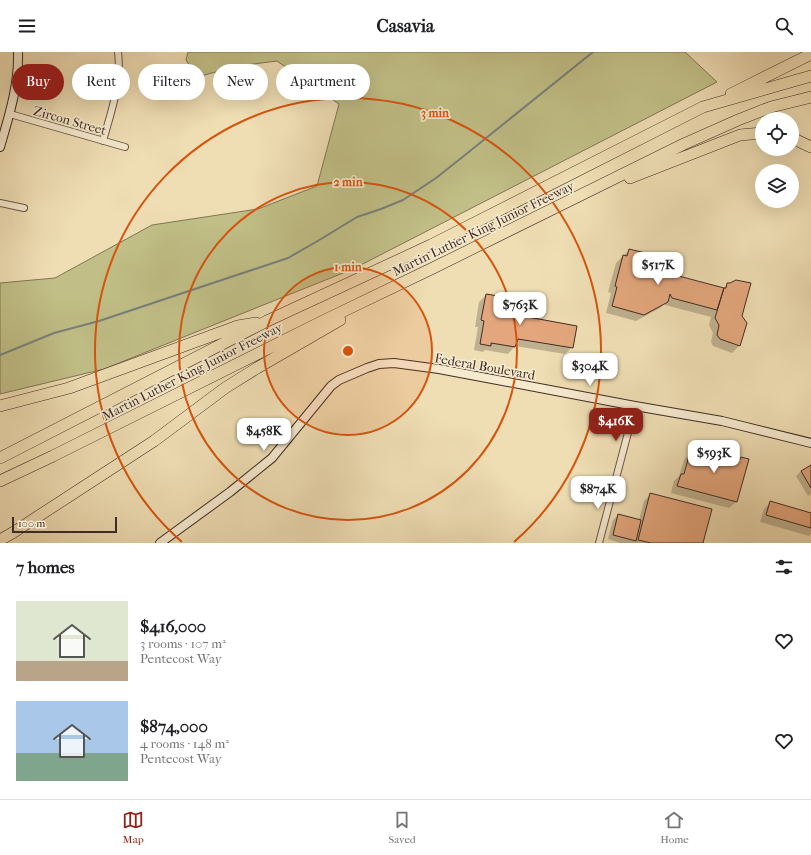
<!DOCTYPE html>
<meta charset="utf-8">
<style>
body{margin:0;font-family:"IM FELL French Canon",serif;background:#f2f2f2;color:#202124;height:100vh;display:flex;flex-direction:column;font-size:15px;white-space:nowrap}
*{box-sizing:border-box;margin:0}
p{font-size:13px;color:#757577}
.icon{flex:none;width:22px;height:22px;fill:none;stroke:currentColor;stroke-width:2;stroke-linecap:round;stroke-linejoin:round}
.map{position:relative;height:491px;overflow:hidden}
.panel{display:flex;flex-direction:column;background:#fff;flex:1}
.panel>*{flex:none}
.top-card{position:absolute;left:12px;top:12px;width:400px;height:36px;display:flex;gap:8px}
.controls{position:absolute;left:755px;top:60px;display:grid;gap:8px}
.controls a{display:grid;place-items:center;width:44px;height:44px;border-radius:50%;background:#fff;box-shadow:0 4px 16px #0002;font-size:20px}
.scale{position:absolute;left:12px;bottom:10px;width:105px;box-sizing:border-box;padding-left:4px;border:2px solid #3f2c25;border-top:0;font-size:11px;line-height:14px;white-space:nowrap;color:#3f2c25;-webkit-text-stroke:3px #f5e9ce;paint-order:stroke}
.price{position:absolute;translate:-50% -34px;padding:0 9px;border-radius:8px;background:#fff;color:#222;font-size:13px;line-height:26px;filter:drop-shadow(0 1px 2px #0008)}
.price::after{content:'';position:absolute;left:50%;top:24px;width:12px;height:9px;margin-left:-6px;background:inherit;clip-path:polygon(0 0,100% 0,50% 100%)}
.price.current{background:#8f2418;color:#fff}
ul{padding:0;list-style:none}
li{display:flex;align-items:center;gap:12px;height:100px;padding:0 16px}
li span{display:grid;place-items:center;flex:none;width:112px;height:80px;border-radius:0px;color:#555}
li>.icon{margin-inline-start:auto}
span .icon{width:48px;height:48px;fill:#fffc;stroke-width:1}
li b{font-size:17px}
h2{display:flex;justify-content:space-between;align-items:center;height:48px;padding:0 16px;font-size:17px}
.pill{padding:0 14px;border-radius:18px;background:#fff;box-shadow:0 4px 16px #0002;font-size:14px;line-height:36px}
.pill.current{background:#8f2418;color:#fff}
header{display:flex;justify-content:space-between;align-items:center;height:52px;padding:0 16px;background:#fff;font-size:18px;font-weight:700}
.tabs{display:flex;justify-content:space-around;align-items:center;height:56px;border-top:1px solid #e0e0e0;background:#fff;font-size:11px;color:#757577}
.tabs a{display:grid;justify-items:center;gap:2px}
.tabs .current{color:#8f2418}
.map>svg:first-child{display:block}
.green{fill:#c1bf87;stroke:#807656}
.shadow{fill:#0003}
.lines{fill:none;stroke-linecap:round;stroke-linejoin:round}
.stream{stroke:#77817d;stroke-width:2}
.building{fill:#e4a77d;stroke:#3f2c25}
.street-casing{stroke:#6b5848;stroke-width:8}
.secondary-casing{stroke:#3f2c25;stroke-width:10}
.highway-casing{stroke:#3f2c25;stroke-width:12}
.street{stroke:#f5e9ce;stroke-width:6}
.secondary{stroke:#f5e9ce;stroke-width:8}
.highway{stroke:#efddb3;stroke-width:11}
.ring{fill:none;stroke:#d7540e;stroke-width:2}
.labels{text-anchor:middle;stroke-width:3.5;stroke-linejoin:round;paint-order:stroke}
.street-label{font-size:13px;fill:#3f2c25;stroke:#f5e9ce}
.centre{fill:#d7540e;stroke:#f5e9ce;stroke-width:2}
.ring-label{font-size:12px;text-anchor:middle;font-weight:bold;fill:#d7540e;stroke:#f5e9ce;stroke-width:3.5;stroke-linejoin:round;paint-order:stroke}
</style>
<header><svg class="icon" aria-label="menu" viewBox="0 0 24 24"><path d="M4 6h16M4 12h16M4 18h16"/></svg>Casavia<svg class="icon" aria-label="search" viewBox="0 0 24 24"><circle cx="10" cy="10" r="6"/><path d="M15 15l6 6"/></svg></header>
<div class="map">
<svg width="811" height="491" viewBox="0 0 811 491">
<rect width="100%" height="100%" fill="#efddb3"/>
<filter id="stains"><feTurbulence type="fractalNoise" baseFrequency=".005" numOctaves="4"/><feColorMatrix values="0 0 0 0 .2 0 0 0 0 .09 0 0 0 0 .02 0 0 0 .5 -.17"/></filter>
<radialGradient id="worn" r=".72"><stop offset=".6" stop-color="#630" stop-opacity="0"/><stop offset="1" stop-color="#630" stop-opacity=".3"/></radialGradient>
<path class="green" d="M188,0H685L717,30L353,217L104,317L0,342V231L55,226L152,173L258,157L317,134L339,52L277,9L238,14L197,25L186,8Z"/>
<path class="shadow" d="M629,198L656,212L658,217L674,224L723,237L728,231L736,229L741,264L746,271L739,294L732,301L713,294L711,290L713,281L709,273L711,265L665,253V251L660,256L636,269L606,261L611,241L608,240L616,211Z
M486,243L503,250L516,264L572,295L565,302L515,294L508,302L485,298L483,300L474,298L478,275H475L479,250Z
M697,398L736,450L729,456L671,441L674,429L679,424L684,408L690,401L692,402Z
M811,414V442L808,444L796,424L801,419Z
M651,442L702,491H620L608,487L613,468L618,463L639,468L644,449Z
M771,450L811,462V482L809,484L760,470L764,457Z"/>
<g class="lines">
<path class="stream" d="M0,303L54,281L99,269L288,206L321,187L357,165L381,157L403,148L436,126L465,103L593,0"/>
</g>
<path class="building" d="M629,197L658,204L657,212L658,216L676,221L675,223L724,236L717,258L672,246L670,242L668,250L644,263L612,254L617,235L615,234L623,203L627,204Z
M736,228L751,231L742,264L747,271L740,294L720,287L717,283L719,273L715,266L724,236H726L727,231H730Z
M486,242L505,245L504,249L519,252L517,263L577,274L573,296L518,287L515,295L491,291V294L480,292L484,269L481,268Z
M696,396L740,407L741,405L749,407L737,450L677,434L681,422H684L690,400L695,401Z
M811,413V436L801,419Z
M650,441L712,457L703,491H651L638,488Z
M770,449L811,461V476L766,463Z
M618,462L641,468L636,489L613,483Z"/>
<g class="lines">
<g class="street-casing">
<path id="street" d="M10,62L125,95
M103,89C111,60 122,30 118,0
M0,151L24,156
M599,491L635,354"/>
</g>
<g class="secondary-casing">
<path id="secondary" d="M0,95C9,64 19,33 18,0
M160,491L230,440L272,406L331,334L339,328L367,316L379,312L394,311L439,317L635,354L722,369L811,391"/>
</g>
<g class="highway-casing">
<path id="highway" d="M731,42L811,2
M792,86L811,95
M630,126L740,83L762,81
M0,354L69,336L238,274L256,271
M0,406L267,269L431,193L703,55L811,24
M0,429L53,404L327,267L433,216L684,92L738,68L771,55L811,45
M0,488L14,480L154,389L225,336L257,316L340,268"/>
</g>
<use href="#street" class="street"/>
<use href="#secondary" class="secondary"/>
<use href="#highway" class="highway"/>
</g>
<circle cx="348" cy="299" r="84" fill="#d7540e" fill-opacity=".12"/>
<g class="ring">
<circle cx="348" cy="299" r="84"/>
<circle cx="348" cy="299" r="169"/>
<path d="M182 490A253 253 0 1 1 514 490"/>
</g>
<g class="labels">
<g class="street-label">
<text transform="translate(70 68) rotate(16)" y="5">Zircon Street</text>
<text transform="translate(483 176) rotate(-26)" y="5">Martin Luther King Junior Freeway</text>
<text transform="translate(485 314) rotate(10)" y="5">Federal Boulevard</text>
<text transform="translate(192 319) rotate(-27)" y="5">Martin Luther King Junior Freeway</text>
</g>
</g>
<circle cx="348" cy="299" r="6" class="centre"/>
<g class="ring-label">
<text x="435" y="65">3 min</text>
<text x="348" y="134">2 min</text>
<text x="348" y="219">1 min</text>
</g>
<rect width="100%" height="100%" filter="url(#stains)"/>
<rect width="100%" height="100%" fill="url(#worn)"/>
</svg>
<div class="controls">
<a><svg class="icon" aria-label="locate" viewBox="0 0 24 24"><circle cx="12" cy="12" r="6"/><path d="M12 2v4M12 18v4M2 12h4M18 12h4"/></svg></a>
<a><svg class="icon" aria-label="layers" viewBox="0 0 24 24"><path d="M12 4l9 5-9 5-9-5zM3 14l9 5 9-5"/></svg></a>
</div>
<div class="scale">100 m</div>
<b class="price" style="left:658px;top:234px">$517K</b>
<b class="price" style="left:520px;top:274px">$763K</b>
<b class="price" style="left:590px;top:335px">$304K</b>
<b class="price current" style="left:616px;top:390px">$416K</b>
<b class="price" style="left:264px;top:400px">$458K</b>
<b class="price" style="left:714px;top:422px">$593K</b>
<b class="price" style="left:598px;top:458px">$874K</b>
<div class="top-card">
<a class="pill current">Buy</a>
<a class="pill">Rent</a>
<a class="pill">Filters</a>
<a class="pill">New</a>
<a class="pill">Apartment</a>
</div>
</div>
<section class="panel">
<h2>7 homes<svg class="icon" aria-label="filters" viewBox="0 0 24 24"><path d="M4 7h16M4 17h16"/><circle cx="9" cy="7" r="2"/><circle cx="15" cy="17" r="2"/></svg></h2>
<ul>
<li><span style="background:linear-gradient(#dfe7d0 75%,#b9a48a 0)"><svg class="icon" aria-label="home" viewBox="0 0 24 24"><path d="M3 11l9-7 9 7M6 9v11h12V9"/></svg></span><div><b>$416,000</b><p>3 rooms · 107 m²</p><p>Pentecost Way</p></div><svg class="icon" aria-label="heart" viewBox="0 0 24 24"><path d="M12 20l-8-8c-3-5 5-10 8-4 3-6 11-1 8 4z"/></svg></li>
<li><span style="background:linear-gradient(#a9c7e8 65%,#7fa58c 0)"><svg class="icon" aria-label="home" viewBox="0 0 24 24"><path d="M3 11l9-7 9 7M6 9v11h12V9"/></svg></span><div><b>$874,000</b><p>4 rooms · 148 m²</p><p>Pentecost Way</p></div><svg class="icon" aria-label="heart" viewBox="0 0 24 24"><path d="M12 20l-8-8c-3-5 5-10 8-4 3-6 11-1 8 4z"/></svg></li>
</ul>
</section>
<nav class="tabs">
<a class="current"><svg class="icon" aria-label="map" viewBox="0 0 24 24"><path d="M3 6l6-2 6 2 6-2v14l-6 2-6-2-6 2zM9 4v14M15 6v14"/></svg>Map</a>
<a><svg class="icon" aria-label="saved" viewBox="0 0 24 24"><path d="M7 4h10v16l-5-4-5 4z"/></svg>Saved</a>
<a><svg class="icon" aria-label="home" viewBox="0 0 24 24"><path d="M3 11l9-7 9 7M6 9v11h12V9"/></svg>Home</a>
</nav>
